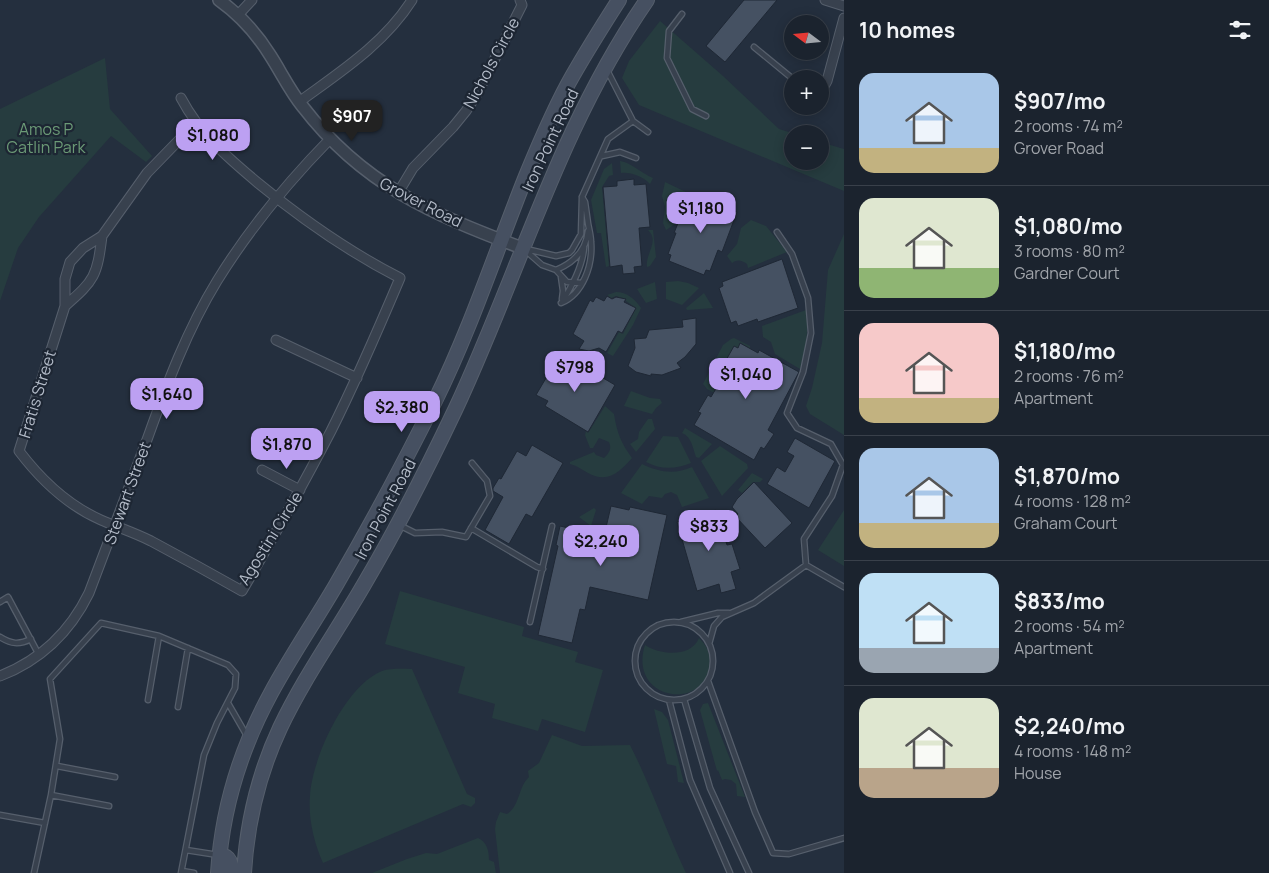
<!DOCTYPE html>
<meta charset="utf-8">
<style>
body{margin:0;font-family:Manrope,sans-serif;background:#282f3a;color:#f1f3f6;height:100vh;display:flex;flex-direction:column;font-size:19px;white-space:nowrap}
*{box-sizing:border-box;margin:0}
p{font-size:16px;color:#a0a4aa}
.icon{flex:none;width:28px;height:28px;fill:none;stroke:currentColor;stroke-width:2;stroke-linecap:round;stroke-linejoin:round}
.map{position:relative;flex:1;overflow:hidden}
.sheet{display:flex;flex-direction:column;background:#1b232e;width:425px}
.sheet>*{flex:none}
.needle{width:32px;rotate:286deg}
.fabs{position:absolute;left:784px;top:15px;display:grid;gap:10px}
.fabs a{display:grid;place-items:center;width:45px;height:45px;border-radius:50%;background:#1b232e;box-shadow:0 2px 12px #0003,0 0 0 1px #39404a;font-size:25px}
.price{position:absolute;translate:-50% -42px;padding:0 11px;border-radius:10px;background:#bca0f2;color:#111;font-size:16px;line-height:32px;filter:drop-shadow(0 1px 2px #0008)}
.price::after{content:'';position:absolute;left:50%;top:30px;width:15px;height:11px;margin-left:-8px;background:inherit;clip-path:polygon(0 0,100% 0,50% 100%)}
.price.current{background:#222;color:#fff}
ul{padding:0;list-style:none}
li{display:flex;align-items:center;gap:15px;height:125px;padding:0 15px}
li+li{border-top:1px solid #39404a}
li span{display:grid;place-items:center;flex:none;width:140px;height:100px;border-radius:15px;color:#555}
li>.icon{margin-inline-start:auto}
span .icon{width:60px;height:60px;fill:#fffc;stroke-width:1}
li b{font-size:21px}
h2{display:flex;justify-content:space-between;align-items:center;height:60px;padding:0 15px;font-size:21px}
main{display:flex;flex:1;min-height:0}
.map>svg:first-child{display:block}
.green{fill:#263c3f}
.building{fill:#455162;stroke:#1f2835}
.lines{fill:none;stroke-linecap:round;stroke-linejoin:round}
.service-casing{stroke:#565f6c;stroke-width:7}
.minor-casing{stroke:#565f6c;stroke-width:11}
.tertiary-casing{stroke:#565f6c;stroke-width:14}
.secondary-casing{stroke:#565f6c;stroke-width:16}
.service{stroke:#38414e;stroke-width:4.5}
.minor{stroke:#38414e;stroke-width:9}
.tertiary{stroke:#38414e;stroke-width:11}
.secondary{stroke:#465061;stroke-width:14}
.labels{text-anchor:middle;stroke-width:4.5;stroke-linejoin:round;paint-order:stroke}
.street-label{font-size:16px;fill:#b4bcc9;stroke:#1d2633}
.park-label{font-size:16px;fill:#6b9a76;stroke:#1d2633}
</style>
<main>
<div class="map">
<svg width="844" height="873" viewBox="0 0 844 873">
<rect width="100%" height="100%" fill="#242f3e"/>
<path class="green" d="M660,21L723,76L779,129L795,134H792V161H820V142L844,149V191L639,105L622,78L629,61Z
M105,58L110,109L152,156L146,162L111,136L39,217L18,248L0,301V109Z
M620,161C632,163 641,173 653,178L650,184C642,176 631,172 621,173Z
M612,163L613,175L609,176L602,187L609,266L606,267L601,233H597L591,200L604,169Z
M665,182L688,193L675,224L666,230L663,223L665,207L662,196Z
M751,220L766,226L787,252L748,268L747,264C742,260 737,259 732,263L727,256L737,244L741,228Z
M648,230H653L656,257L650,266L647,267C645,254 660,241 648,230Z
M844,234V435L810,414L806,406L812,388L822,343L828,270Z
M678,281L688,283L699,288L682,305L666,299V282Z
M655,282L657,299L646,303L637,289Z
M616,292C627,292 635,299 641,308L633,325L613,356L607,353L619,332L623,334L636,308L626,301V299L616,296L611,298L607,295Z
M704,293L713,308L687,310L686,308Z
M806,310C809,330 806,350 800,369L775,354L771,342L763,337L762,326Z
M734,338L750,346V349L741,343L738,348L734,347L717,378L721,380L718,385L720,396L707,389L703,384L723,345L731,339Z
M631,391L650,398L660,399L662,403L656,408L652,414L624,406Z
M605,406L614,414C617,433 621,443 632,458C622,469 612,481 595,476C586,473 579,466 570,464V462L594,452L596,455L604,458C609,453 612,449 609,442L599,438L593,448H590L585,435L586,431L588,433Z
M648,419H652L655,429L636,452L630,444L638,439L639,432Z
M685,428L712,444L699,458L696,457C693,449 692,437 682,433Z
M663,436L678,437L691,463C676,469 661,470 646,462Z
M720,446L747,464L748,468L722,496L701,461Z
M642,464C658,472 675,475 692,467L709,498L682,507L677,495L671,492L665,494L662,498L649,496L642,504L621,493Z
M752,473L763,479L760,482H753L742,493L738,490Z
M594,508L596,510L591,526L579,517Z
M844,510V566L818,550Z
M400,591L524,627L522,636L578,652L575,662L603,670L585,732L542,719L538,731L492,718L495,704L458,693L465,667L385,644Z
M699,638C708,647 712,656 709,669C701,711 628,699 645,645C660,655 691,658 699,638Z
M412,669L467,794L475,798V803L471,807L463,804L323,863C314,843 308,818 310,796C312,758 345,686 382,671C391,668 403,669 412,669Z
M708,703L745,797L737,796L736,784L731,780L725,779L722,780L718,770L717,771L700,710L703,704Z
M654,709L662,712L668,720L684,783L678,782L676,766L667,764Z
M552,735L582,746L630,745C651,786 666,831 686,873H500L495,829L496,822L500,812L507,814C520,806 518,787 529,777L528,771L539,763Z
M478,838C487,842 489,851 489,860L494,862L496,873H372L407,859L426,853L437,854Z"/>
<path class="building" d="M744,0H777L725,62L706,46Z
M634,179V185L646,184L650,227L639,228L642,266L634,267L635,273L623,274L622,265L610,267L603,187L617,186V181Z
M690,193L737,212L722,252L718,250L710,271L706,270L704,275L669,261L671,255L668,254L676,233H674Z
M782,259L798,308L758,322L757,319L738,326L736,321L731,323L719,288L723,286L722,282Z
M607,296L612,299L616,297L626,299L624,302L636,308L622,333L618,331L606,352L599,348L589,351L579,349L584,341L573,334L590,300L593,302L596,297L604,301Z
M696,318V344L685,357L677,363L681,368L662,375L651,374V376L636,372L628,366L635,348L634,339L646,338L649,330L683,327L682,320Z
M740,343L758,353L759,350L799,372L768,430L774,434L764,449L761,447L754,460L694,425L701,413L698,412L708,395L711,397L721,380L716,378L734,346L738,348Z
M559,356L569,362L571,359L615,385L588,432L545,406L548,401L536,395Z
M795,438L835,461L809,508L767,484L777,467L785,472L794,456L787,452Z
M532,445L563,463L532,517L526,514L509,544L485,530L503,497L493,491V488L499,478L501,479L517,451L526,456Z
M754,482L792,523L765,548L735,516L738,514L732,507L737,499Z
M611,506L629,510L630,507L667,515L648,600L590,587L585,610L580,609L572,643L538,635L558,546L556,545L560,526L604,536Z
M716,510L727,545L732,544L740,569L731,572L736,589L721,593L719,584L697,591L677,522Z"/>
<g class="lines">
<g class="service-casing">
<path id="service" d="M682,14L669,31L667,58L692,109L706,116
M754,47L793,79
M607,70L633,121L648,132
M602,156L620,152L636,158
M582,197L585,202L588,223
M777,232L792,254L808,298L811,333L803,372L787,413L797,428L831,444L843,465L832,496L804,539L806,565
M526,249L556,256L569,253L572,250L581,234L582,197L608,139L633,121
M525,250L542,265L556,270L567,282L582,283
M556,270C573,263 586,251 588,231
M561,277L563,291L562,299
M562,302C572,286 583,266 584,247
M561,303C583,294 593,265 591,242C591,236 589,229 588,223
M399,525L415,533L442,532L466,537L490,496L487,481L472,463
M471,528L537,567L543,569
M0,602L8,597L39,655
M530,622L552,526
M681,622L718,613H729
M635 661a39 39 0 1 1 78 0a39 39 0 1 1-78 0Z
M0,637C11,644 19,645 31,639
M709,644L714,626L722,617L754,603L806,565L844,587
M708,681L755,812L773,853L789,854L844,838
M684,699L710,788L749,873
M148,700L159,636
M669,700L690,780L730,873
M228,703L247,736
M178,707L188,648
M57,766L115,777
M51,795L109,806
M0,815L45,823
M186,850L218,855
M182,871L194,873
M34,873L51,795L60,739L50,679L101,623L159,636L228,665L236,674L235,688L217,723L204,755L181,873"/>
</g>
<g class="minor-casing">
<path id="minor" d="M825,0L844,6
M238,15L252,0
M820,94L827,81L844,18
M181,98C200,134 227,157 258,183C302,219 349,252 400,278C378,330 356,381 331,431C303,485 273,538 242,591C212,574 181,557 151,541C135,533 117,527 101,520C67,505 41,480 19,451L65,306V279L70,262L83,248L102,236L147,173L179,140L197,125
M299,102C340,72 384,44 412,0
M398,193L413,168L453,127L466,111L477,94L522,5L520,0
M65,306C95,280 97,276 102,236
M276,340L357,378
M262,470L300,490
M0,676C41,660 70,632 89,593C109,541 128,489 148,437C167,384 187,330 217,281C249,229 287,183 330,139"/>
</g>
<g class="tertiary-casing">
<path id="tertiary" d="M219,0C240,15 257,34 270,55C281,72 290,91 303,107C363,185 432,214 522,248"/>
</g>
<g class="secondary-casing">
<path id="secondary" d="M220,855C230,856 232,864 231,873
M218,873C222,810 241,748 271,693C291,656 315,621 336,585C371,525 404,463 435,401C471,328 496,251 526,176C540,142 555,106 573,75C588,49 603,25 619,0
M244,873C247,823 259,773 280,728C304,677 338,630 366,581C399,525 428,467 456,408C520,271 559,127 647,0"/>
</g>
<use href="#service" class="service"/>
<use href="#minor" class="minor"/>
<use href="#tertiary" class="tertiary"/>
<use href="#secondary" class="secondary"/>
</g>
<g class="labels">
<g class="street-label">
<text transform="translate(491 63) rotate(-62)" y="6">Nichols Circle</text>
<text transform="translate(550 140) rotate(-65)" y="6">Iron Point Road</text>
<text transform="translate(421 202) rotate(27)" y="6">Grover Road</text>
<text transform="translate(37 394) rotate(-73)" y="6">Fratis Street</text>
<text transform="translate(127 493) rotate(-70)" y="6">Stewart Street</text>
<text transform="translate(385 509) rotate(-62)" y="6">Iron Point Road</text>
<text transform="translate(270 538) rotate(-58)" y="6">Agostini Circle</text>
</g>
<g class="park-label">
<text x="46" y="135">Amos P<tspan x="46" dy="18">Catlin Park</tspan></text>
</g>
</g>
</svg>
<div class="fabs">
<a><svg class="needle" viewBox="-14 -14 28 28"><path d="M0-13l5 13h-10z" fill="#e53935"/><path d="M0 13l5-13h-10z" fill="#a0a4aa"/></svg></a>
<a>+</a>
<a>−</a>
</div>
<b class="price current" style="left:352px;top:142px">$907</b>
<b class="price" style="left:213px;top:161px">$1,080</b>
<b class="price" style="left:701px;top:234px">$1,180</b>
<b class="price" style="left:575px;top:393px">$798</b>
<b class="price" style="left:746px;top:400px">$1,040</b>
<b class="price" style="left:167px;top:420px">$1,640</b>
<b class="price" style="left:402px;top:433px">$2,380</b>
<b class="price" style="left:287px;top:470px">$1,870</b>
<b class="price" style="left:709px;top:552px">$833</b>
<b class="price" style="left:601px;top:567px">$2,240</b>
</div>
<section class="sheet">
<h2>10 homes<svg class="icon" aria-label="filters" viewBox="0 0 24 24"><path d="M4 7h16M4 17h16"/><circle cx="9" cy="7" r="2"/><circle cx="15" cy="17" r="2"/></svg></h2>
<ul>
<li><span style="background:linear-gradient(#a9c7e8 75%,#c2b280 0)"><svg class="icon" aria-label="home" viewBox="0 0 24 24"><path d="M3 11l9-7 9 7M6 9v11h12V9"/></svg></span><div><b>$907/mo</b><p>2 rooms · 74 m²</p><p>Grover Road</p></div></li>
<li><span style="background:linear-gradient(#dfe7d0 70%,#8fb573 0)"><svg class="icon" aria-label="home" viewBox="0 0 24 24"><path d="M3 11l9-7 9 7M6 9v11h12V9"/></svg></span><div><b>$1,080/mo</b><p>3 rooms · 80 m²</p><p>Gardner Court</p></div></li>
<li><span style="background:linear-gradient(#f6c9c9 75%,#c2b280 0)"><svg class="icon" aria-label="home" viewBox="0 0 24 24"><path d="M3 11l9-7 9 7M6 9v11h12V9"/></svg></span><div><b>$1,180/mo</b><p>2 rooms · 76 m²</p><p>Apartment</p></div></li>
<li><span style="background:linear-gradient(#a9c7e8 75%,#c2b280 0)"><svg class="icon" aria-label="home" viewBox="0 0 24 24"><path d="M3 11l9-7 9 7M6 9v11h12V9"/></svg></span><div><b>$1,870/mo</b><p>4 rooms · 128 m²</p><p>Graham Court</p></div></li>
<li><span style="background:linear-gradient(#bfe0f5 75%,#9aa5b1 0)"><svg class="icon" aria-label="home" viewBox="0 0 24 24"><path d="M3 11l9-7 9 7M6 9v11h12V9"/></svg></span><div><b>$833/mo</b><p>2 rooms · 54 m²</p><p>Apartment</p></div></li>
<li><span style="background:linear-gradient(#dfe7d0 70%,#b9a48a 0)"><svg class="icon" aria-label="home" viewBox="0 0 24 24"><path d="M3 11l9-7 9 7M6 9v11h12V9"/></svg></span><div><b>$2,240/mo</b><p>4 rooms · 148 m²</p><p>House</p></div></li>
</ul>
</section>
</main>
